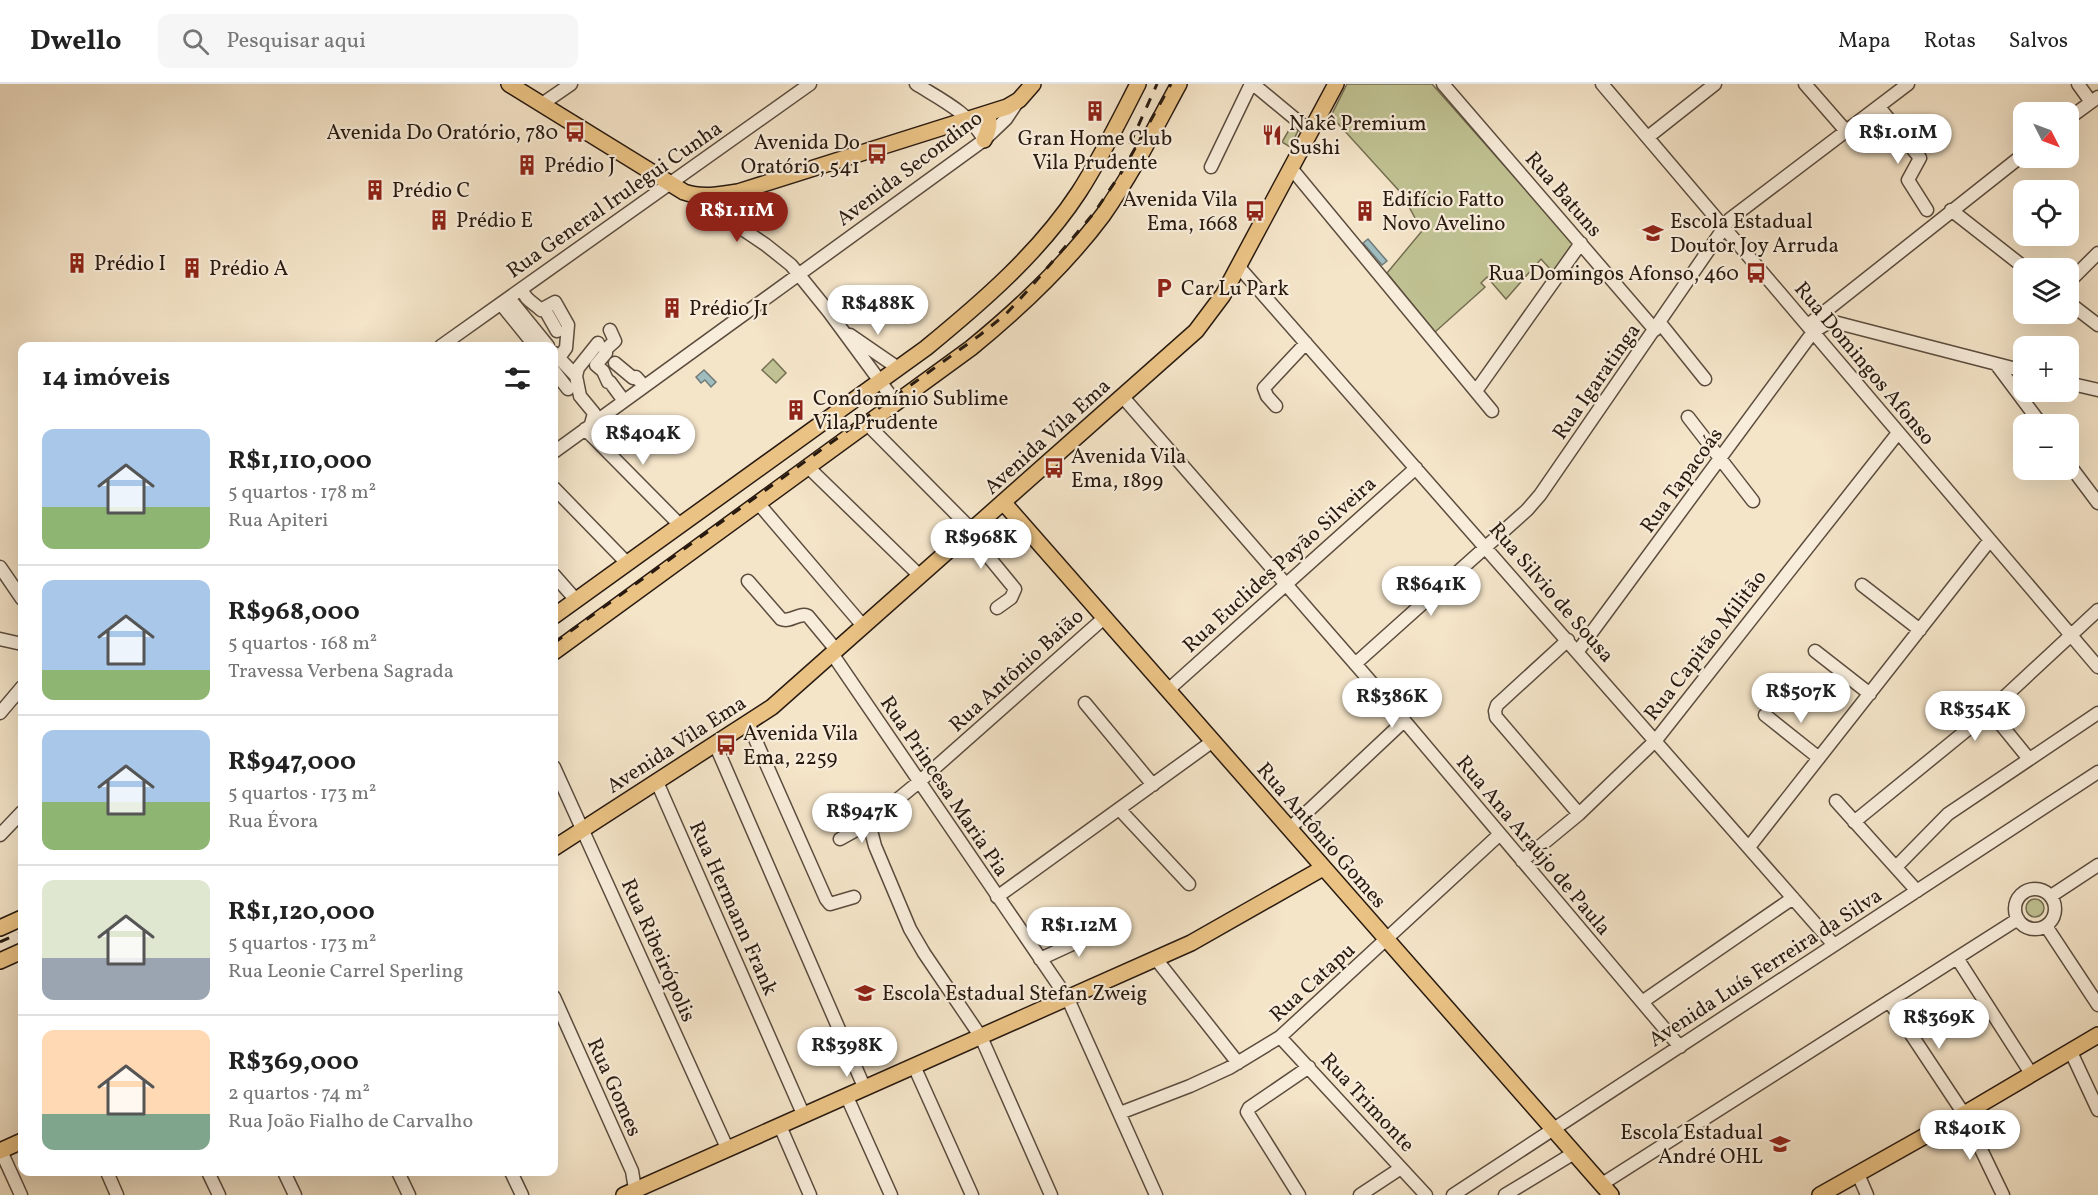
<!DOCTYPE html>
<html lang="pt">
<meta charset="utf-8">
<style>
body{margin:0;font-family:Vollkorn,serif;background:#f6f6f6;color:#222;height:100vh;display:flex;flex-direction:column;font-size:22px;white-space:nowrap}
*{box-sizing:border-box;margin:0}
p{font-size:20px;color:#767676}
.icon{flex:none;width:33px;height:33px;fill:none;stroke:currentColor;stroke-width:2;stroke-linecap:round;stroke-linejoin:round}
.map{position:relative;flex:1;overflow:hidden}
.drawer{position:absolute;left:18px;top:258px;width:540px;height:834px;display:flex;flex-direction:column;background:#fff;border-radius:12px;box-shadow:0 6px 24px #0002}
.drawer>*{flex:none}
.needle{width:39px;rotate:132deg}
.controls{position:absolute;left:2013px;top:18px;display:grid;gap:12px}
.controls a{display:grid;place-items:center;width:66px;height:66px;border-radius:12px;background:#fff;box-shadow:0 6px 24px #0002;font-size:30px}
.price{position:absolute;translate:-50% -51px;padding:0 14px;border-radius:21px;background:#fff;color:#222;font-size:20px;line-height:39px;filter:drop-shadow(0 2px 3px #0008)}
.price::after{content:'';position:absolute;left:50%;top:36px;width:18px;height:14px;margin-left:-9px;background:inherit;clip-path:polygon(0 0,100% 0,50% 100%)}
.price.on{background:#8f2418;color:#fff}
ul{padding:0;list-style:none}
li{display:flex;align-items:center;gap:18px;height:150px;padding:0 24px}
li+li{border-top:2px solid #e0e0e0}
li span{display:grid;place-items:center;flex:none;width:168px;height:120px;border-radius:12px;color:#555}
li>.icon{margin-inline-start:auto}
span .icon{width:72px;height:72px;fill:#fffc;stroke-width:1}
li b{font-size:26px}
h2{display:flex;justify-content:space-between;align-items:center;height:72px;padding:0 24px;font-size:26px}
header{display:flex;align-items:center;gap:36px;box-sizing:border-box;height:84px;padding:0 30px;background:#fff;border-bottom:2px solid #e0e0e0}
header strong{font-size:28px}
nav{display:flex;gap:33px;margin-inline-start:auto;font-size:21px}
.search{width:420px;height:54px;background:#f6f6f6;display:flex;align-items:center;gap:15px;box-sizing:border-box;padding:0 21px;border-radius:12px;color:#767676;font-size:22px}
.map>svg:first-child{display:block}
.green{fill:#c0c293;stroke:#746e52;stroke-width:1.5}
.water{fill:#9fbcbf;stroke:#6f7b79;stroke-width:1.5}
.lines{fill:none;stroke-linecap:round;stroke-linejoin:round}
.minor-casing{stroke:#5b4c3e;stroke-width:15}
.major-casing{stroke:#281a10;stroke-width:18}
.minor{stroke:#f8eddb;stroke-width:12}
.major{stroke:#eac284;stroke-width:15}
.rail{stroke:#281a10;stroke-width:3;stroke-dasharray:10 10;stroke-linecap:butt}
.labels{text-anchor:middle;stroke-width:4.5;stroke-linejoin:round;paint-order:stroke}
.poi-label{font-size:21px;fill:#281a10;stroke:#f8eddb;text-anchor:start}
.street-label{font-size:21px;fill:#281a10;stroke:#f8eddb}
</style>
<header>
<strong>Dwello</strong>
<div class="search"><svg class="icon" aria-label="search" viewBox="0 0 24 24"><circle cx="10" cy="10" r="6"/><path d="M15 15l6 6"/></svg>Pesquisar aqui</div>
<nav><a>Mapa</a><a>Rotas</a><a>Salvos</a></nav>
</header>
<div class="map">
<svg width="2098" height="1111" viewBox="0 0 2098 1111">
<rect width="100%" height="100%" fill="#f4e4c8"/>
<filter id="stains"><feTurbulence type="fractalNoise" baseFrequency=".00333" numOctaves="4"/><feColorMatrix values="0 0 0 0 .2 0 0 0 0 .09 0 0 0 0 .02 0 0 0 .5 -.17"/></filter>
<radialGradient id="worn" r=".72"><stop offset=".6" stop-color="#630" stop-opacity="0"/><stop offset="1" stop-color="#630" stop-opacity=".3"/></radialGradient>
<path class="green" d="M1347,0H1432L1573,159L1553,188L1541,175L1506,215L1487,193L1481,199L1485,203L1483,205L1435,248L1387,189L1422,147L1402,110L1331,32Z
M1293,39L1299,45L1290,63L1282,58Z
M773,275L786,289L776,299L762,286Z
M2026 824a9 9 0 1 1 18 0a9 9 0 1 1-18 0Z"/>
<path class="water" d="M1368,155L1387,177L1382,181L1363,159Z
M704,286L716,298L711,303L705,296L701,299L696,293Z"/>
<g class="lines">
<g class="minor-casing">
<path id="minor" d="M916,0C940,15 971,30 984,56
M1253,0L1311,48
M1443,0L1655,246
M1602,0L2098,583
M1805,0L1846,47
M2078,0L2091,18
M542,20L571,0
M1879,23L1920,74L1908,96L1927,126
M2068,35L2098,13
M1648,53L1715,0
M1211,83L1251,0
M1291,84L1492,327
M692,111L766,161L791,181L829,228L896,319
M1951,126L2025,184
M1238,182L1834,861
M2068,199L2098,169
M522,205C525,216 533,218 541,226L544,224L557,247
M509,214L548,262
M2068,218L2098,241
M501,220L535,262
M544,224L555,218L568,241L566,264L558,275
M1660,239L1705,295
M1808,241L2024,70
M610,246L615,257L605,266L606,269L596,281L603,287L608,298H610L624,317
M850,251L898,284
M441,262L810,0
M554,269L576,292L580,312L594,329L591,340
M615,279L633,294L636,293L644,302
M1996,280L2041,340
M554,287L568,305
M576,292L578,284L598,259
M2068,299L2098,306
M1476,307L1581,159
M1122,312L1391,621L1680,963
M1276,322L1267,312L1264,304L1306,259
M1688,333L1753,417
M867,340L972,446
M585,345L680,441
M554,368L984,56L1006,35L1018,17
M2068,379L2098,419
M808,383L920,492
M554,404L627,479
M758,419L864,543
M969,449L1015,505L1011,514L997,524
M0,483L22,515
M554,491L576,516
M748,497L781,535C791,539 798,528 808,532L837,567
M1862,501L1920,546
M0,555L22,560
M1568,556L1497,621L1495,627L1496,633L1579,730
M1578,567L1813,248L1826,240L1834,238L2024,287
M1815,567L1870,610
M833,571L1068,915L1156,1111
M1355,580L1527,426L1540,411L1730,135L1908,0
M1168,606L1416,384
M1085,619L1153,701
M1990,627L2029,675
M0,629L22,603
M1765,631L1819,674
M748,639L826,815L830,820L854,813
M715,660L865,1005
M554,683L728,1066
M657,698L804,1032
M1836,717L1917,807
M1120,726L1189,800
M1854,738L1984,632L2098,526
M869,739L875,762L910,845L924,869L981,953L1051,1111
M1289,745L1404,637
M0,751L22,728
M840,755L869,739L920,697L1104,534
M1749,763L1990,456
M1522,777L1579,730L1656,656L1898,349
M1896,783L1948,730L2098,629
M2015 825a20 20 0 1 1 40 0a20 20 0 1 1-40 0Z
M2051,812L2098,781
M997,813L1213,657
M2046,842L2098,921
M1957,874L2032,991
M1040,875L1105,845
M1156,875L1238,979
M554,913L632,1087L636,1111
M1889,917L1964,1030L2003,1111
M1642,918L1793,814
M1280,953L1426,1111
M2071,968L2098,1026
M914,982L972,1111
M847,1013L891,1111
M1120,1029L1190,1002L1229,984L1280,953L1500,750
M780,1042L810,1111
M1,1067L21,1111
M107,1088L117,1111
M208,1088L219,1111
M284,1088L295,1111
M398,1088L409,1111
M511,1088L522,1111
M1858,1090L1867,1111
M1602,1100L2018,835
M1299,1111L1247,1028L1249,1024L1309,983
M1360,1111L1401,1084
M1453,1111L2098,688
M1505,1111L1574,1069"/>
</g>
<g class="major-casing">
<path id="major" d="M509,0L684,108C701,114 720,111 738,108L1007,23L1019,16L1033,0
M984,56C989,46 990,40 988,29
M1003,418L1611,1111
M554,532L926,264C982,218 1039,169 1079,108C1101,74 1119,37 1138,0
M554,568L971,264C1020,224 1065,182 1103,131C1132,90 1155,44 1179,0
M554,764L772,623L1196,247L1223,211L1336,0
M0,844L22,834
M0,877L22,867
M0,1067L22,1057
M624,1111L1191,859L1323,784
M1820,1111L1964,1030L2098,951"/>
</g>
<use href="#minor" class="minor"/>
<use href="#major" class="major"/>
<path class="rail" d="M1130,60L1157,0
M554,559L980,251L1006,230L1030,204L1094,129L1123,86L1171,0
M0,858L22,848"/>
</g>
<defs>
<g id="building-bare" transform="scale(1.62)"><path d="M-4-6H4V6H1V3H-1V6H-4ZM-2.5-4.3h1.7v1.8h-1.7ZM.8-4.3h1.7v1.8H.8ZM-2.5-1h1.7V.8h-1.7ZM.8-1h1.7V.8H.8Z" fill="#8f2418" stroke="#f8eddb" stroke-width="2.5" paint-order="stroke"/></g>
<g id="bus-bare" transform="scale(1.62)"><path d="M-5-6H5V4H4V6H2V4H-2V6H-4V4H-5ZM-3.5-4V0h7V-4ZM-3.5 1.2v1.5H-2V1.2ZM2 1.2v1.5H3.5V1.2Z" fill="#8f2418" stroke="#f8eddb" stroke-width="2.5" paint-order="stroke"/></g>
<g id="restaurant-bare" transform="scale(1.62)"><path d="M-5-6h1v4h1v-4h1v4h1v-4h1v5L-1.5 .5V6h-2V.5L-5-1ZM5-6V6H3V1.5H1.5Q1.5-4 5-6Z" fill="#8f2418" stroke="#f8eddb" stroke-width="2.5" paint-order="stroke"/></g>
<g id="school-bare" transform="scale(1.62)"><path d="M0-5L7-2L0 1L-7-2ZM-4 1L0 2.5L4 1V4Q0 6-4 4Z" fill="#8f2418" stroke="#f8eddb" stroke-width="2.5" paint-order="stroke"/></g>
<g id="parking-bare" transform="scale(1.62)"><path d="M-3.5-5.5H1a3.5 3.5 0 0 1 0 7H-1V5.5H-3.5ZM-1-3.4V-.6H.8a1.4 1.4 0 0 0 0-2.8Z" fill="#8f2418" stroke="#f8eddb" stroke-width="2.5" paint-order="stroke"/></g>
</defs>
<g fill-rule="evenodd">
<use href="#building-bare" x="1095" y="27"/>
<use href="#bus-bare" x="575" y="48"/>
<use href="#restaurant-bare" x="1272" y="51"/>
<use href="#bus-bare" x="877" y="70"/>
<use href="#building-bare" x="527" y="81"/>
<use href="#building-bare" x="375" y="106"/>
<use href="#bus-bare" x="1255" y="127"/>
<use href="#building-bare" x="1365" y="127"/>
<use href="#building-bare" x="439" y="136"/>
<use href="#school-bare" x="1653" y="149"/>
<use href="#building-bare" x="77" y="179"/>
<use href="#building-bare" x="192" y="184"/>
<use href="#bus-bare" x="1756" y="189"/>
<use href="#parking-bare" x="1164" y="204"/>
<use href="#building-bare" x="672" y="224"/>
<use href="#building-bare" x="796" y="326"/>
<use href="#bus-bare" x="1054" y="384"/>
<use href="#bus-bare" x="726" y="661"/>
<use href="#school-bare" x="865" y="909"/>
<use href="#school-bare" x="1780" y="1060"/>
</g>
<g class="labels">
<g class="poi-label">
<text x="1289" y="46">Nakê Premium<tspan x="1289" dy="24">Sushi</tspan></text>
<text x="558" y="55" text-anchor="end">Avenida Do Oratório, 780</text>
<text x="1095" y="61" text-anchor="middle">Gran Home Club<tspan x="1095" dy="24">Vila Prudente</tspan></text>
<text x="860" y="65" text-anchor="end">Avenida Do<tspan x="860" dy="24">Oratório, 541</tspan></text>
<text x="544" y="88">Prédio J</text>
<text x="392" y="113">Prédio C</text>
<text x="1238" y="122" text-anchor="end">Avenida Vila<tspan x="1238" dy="24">Ema, 1668</tspan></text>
<text x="1382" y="122">Edifício Fatto<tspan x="1382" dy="24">Novo Avelino</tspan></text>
<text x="456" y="143">Prédio E</text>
<text x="1670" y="144">Escola Estadual<tspan x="1670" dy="24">Doutor Joy Arruda</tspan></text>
<text x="94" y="186">Prédio I</text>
<text x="209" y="191">Prédio A</text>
<text x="1739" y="196" text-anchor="end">Rua Domingos Afonso, 460</text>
<text x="1181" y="211">Car Lu Park</text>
<text x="689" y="231">Prédio J1</text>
<text x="813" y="321">Condomínio Sublime<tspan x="813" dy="24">Vila Prudente</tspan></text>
<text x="1071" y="379">Avenida Vila<tspan x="1071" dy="24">Ema, 1899</tspan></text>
<text x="743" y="656">Avenida Vila<tspan x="743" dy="24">Ema, 2259</tspan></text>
<text x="882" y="916">Escola Estadual Stefan Zweig</text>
<text x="1763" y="1055" text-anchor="end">Escola Estadual<tspan x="1763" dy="24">André OHL</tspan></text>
</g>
<g class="street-label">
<text transform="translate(909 84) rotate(-37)" y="7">Avenida Secondino</text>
<text transform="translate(1564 110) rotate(49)" y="7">Rua Batuns</text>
<text transform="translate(614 115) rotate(-35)" y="7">Rua General Irulegui Cunha</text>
<text transform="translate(1865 279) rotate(50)" y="7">Rua Domingos Afonso</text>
<text transform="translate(1596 297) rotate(-55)" y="7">Rua Igaratinga</text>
<text transform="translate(1047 352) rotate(-42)" y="7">Avenida Vila Ema</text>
<text transform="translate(1681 396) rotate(-54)" y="7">Rua Tapacoás</text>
<text transform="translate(1279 480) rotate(-42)" y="7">Rua Euclides Payão Silveira</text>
<text transform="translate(1552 508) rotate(49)" y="7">Rua Silvio de Sousa</text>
<text transform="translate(1705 561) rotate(-52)" y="7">Rua Capitão Militão</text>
<text transform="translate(1016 586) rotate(-42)" y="7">Rua Antônio Baião</text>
<text transform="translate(676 660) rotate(-33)" y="7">Avenida Vila Ema</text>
<text transform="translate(945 702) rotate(56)" y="7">Rua Princesa Maria Pia</text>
<text transform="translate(1322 751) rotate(49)" y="7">Rua Antônio Gomes</text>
<text transform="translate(1534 761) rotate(50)" y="7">Rua Ana Araújo de Paula</text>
<text transform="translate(734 824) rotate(66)" y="7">Rua Hermann Frank</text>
<text transform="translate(659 866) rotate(66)" y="7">Rua Ribeirópolis</text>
<text transform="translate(1765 883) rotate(-33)" y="7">Avenida Luís Ferreira da Silva</text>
<text transform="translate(1312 898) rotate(-42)" y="7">Rua Catapu</text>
<text transform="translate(615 1003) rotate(66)" y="7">Rua Gomes</text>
<text transform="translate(1368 1018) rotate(47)" y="7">Rua Trimonte</text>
</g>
</g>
<rect width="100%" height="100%" filter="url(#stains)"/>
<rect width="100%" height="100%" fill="url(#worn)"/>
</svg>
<div class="controls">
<a><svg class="needle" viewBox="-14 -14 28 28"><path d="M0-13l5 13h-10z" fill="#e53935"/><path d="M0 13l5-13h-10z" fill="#767676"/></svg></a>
<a><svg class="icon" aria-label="locate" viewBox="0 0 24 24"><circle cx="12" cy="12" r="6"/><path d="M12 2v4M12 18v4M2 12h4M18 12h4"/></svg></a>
<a><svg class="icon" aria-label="layers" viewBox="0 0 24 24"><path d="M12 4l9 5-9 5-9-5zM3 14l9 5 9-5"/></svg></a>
<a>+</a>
<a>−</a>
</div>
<b class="price" style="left:1898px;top:81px">R$1.01M</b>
<b class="price on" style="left:737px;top:159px">R$1.11M</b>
<b class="price" style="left:878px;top:252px">R$488K</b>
<b class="price" style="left:643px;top:382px">R$404K</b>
<b class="price" style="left:981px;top:486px">R$968K</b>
<b class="price" style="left:1431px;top:533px">R$641K</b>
<b class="price" style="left:1801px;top:640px">R$507K</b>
<b class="price" style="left:1392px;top:645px">R$386K</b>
<b class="price" style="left:1975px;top:658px">R$354K</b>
<b class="price" style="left:862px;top:760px">R$947K</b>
<b class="price" style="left:1079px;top:874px">R$1.12M</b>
<b class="price" style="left:1939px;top:966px">R$369K</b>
<b class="price" style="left:847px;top:994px">R$398K</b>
<b class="price" style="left:1970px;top:1077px">R$401K</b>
<section class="drawer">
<h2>14 imóveis<svg class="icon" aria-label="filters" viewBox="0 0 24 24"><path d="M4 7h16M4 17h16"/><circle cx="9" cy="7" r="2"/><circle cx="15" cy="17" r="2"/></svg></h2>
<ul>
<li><span style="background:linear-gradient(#a9c7e8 65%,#8fb573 0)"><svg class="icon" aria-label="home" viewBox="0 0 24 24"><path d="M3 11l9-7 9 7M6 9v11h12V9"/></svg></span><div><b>R$1,110,000</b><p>5 quartos · 178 m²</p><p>Rua Apiteri</p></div></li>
<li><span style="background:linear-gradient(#a9c7e8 75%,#8fb573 0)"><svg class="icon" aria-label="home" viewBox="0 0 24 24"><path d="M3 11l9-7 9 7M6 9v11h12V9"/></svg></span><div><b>R$968,000</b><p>5 quartos · 168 m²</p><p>Travessa Verbena Sagrada</p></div></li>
<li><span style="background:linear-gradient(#a9c7e8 60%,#8fb573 0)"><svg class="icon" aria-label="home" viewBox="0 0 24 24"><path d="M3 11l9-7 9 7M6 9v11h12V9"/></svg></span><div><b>R$947,000</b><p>5 quartos · 173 m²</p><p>Rua Évora</p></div></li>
<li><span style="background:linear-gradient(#dfe7d0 65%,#9aa5b1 0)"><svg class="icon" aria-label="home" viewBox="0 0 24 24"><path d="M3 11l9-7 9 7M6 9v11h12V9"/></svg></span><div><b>R$1,120,000</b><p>5 quartos · 173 m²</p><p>Rua Leonie Carrel Sperling</p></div></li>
<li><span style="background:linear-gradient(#ffd9b3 70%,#7fa58c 0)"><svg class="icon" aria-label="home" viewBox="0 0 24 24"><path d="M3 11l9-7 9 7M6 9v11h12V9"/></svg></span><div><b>R$369,000</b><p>2 quartos · 74 m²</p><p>Rua João Fialho de Carvalho</p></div></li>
</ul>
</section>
</div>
